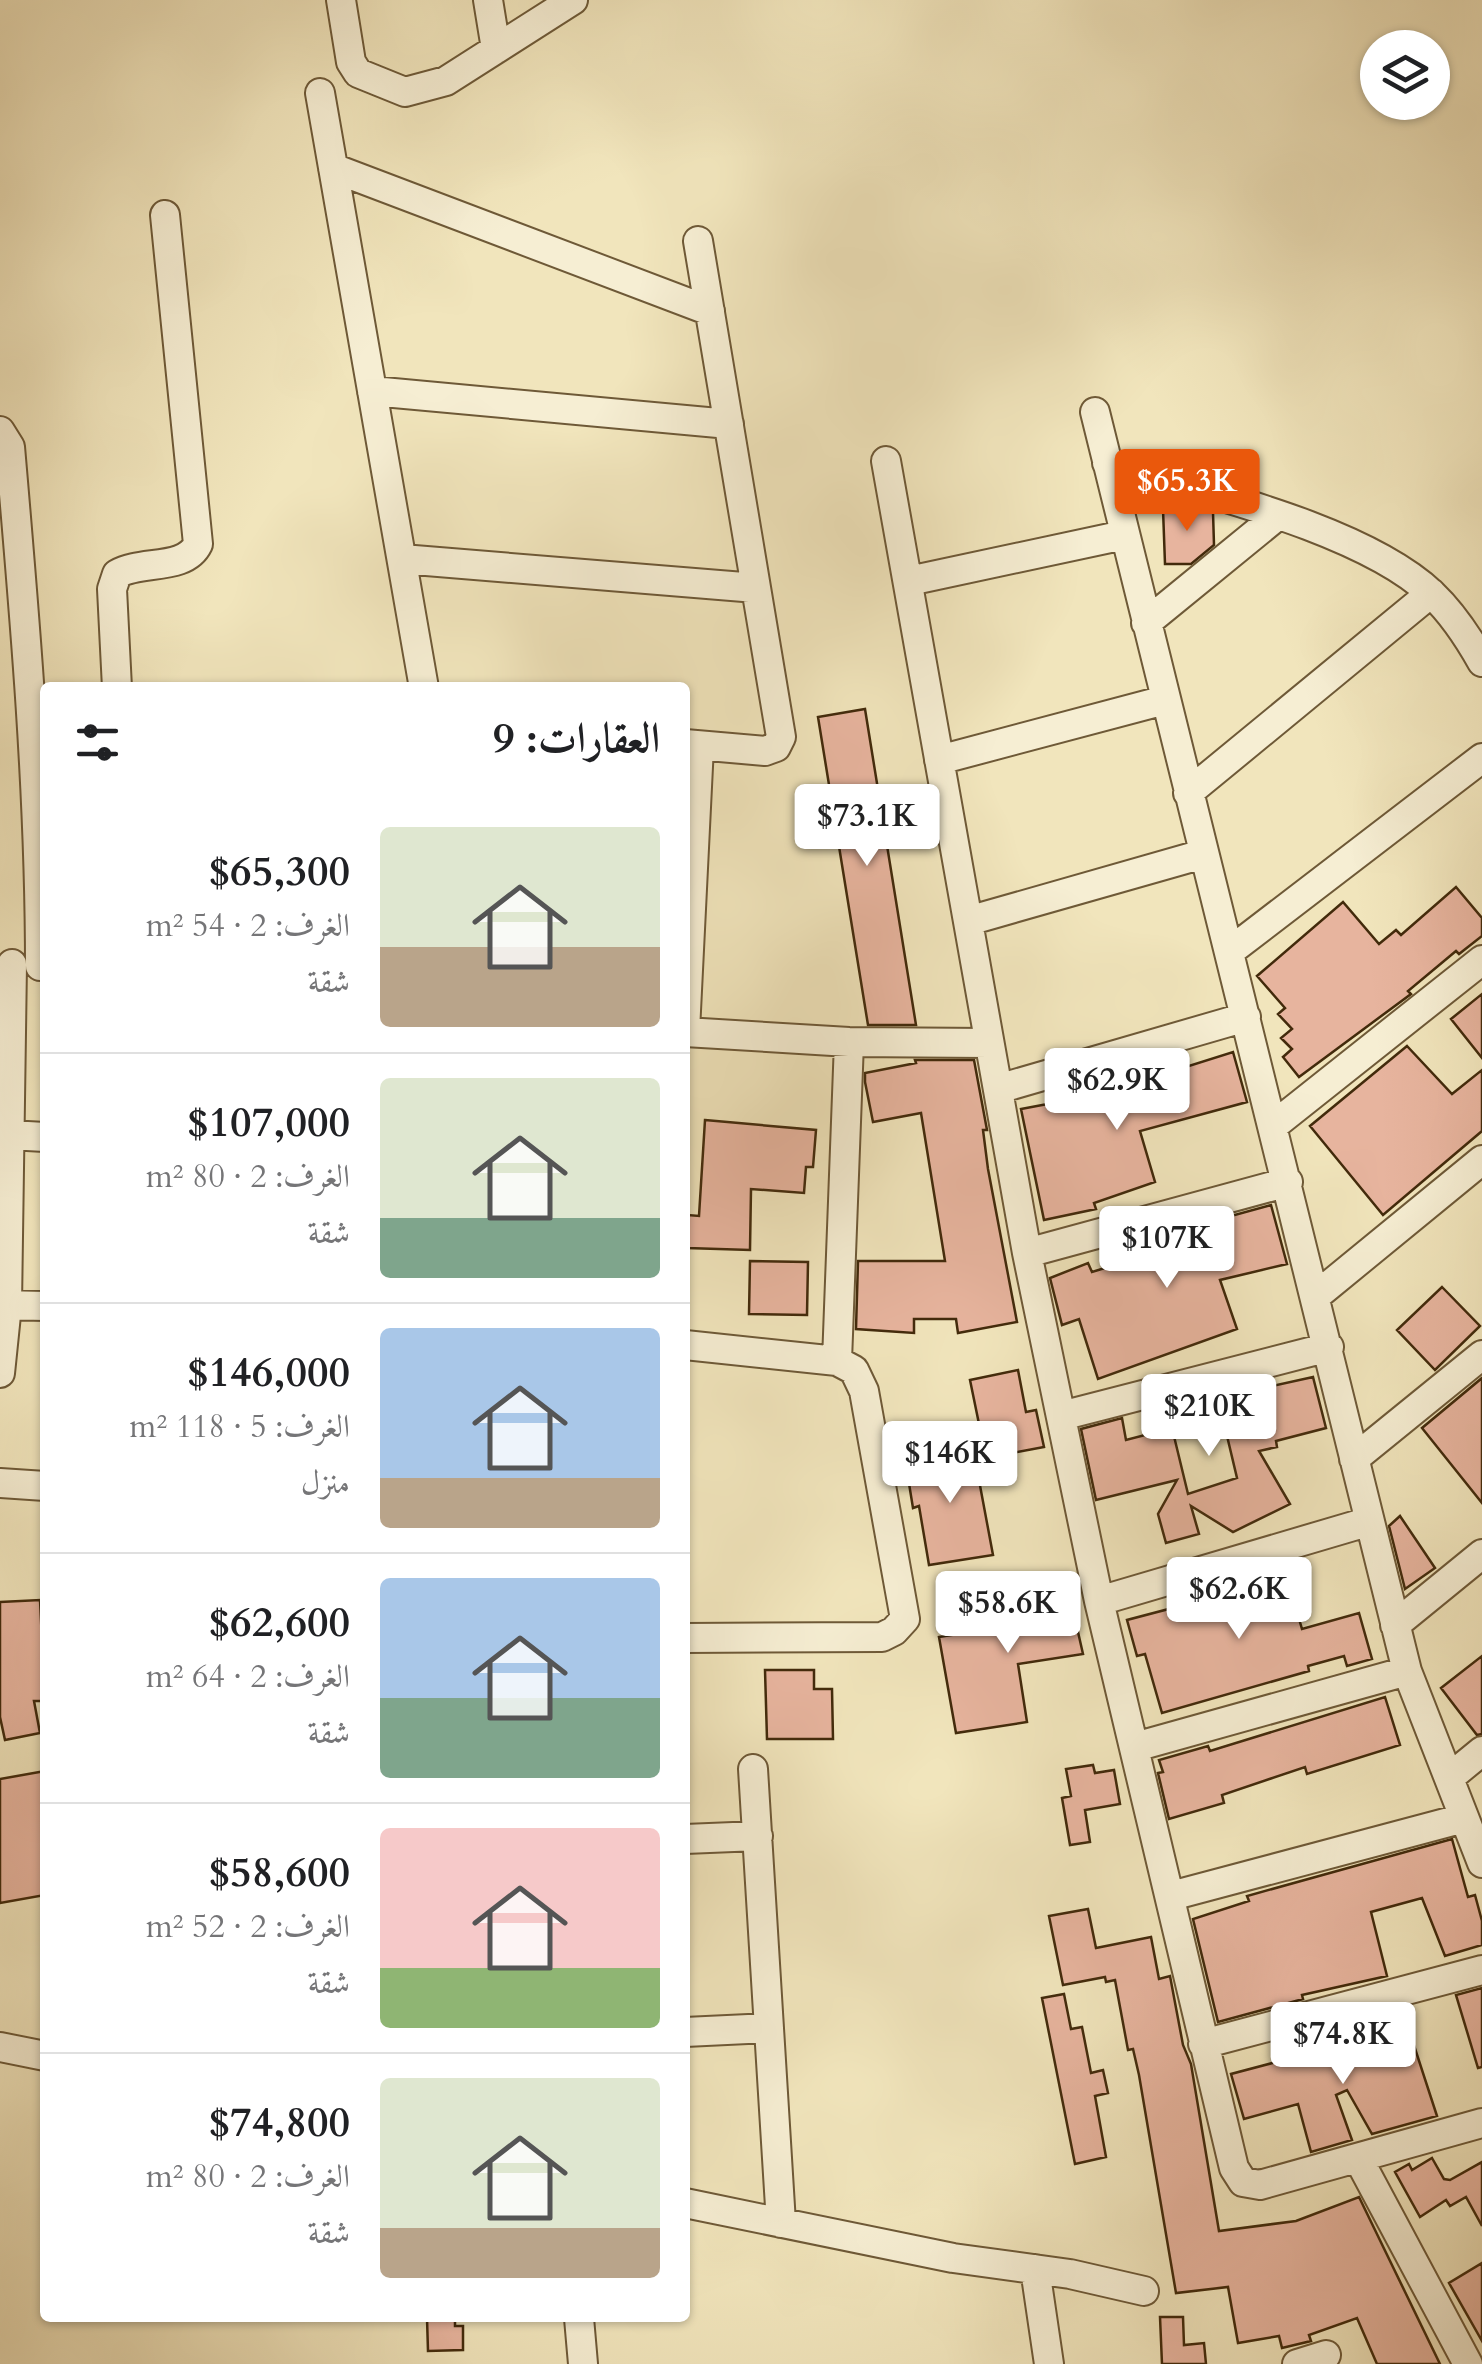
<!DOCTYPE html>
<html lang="ar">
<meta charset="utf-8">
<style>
body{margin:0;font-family:Cardo,Amiri,serif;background:#f6f6f6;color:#202124;direction:rtl;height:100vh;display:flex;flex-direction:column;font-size:38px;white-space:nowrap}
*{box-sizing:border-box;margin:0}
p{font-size:32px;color:#757577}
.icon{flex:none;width:55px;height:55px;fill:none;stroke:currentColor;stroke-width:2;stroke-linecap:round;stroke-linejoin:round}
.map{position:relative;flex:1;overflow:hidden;direction:ltr}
.drawer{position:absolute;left:40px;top:682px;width:650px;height:1640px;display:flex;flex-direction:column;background:#fff;border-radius:10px;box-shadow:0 2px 8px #0004;direction:rtl}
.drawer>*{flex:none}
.tools{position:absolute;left:1360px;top:30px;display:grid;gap:20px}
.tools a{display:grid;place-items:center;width:90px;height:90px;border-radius:50%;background:#fff;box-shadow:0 2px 8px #0004;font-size:50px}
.price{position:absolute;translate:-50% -85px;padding:0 22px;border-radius:10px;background:#fff;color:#222;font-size:32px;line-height:65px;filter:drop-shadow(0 2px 5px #0008)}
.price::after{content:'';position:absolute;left:50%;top:60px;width:30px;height:22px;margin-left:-15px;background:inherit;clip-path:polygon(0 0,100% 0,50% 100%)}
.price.current{background:#ea580c;color:#fff}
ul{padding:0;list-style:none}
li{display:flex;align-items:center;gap:30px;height:250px;padding:0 30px}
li+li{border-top:2px solid #e0e0e0}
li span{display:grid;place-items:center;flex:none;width:280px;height:200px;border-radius:10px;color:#555}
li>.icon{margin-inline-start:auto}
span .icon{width:120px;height:120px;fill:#fffc;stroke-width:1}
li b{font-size:42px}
h2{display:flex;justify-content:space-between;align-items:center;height:120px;padding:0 30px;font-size:42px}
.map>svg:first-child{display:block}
.building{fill:#e7b49e;stroke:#422a0b;stroke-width:2.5}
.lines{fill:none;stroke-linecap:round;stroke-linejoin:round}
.minor-casing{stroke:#6e5937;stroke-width:32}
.minor{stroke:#f6eed3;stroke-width:28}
</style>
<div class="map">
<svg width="1482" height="2364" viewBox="0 0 1482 2364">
<rect width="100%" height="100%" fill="#f1e5bc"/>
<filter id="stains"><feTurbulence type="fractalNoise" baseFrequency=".002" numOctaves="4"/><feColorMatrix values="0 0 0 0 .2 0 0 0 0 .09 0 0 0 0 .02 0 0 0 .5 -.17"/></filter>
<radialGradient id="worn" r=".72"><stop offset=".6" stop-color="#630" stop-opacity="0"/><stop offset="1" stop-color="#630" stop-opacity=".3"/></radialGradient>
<path class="building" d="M1197,507L1213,512L1214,545L1191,564H1165L1163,509Z
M865,709L916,1025H868L818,717Z
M1456,887L1482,918V936L1459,954L1456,951L1408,991L1411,994L1299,1077L1283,1057L1292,1049L1281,1038L1292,1029L1278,1014L1285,1008L1257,976L1343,902L1379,944L1396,930L1401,935Z
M1482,994V1058L1451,1019Z
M1407,1046L1452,1094L1482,1070V1131L1383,1215L1310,1126Z
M1233,1052L1247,1102L1140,1131L1155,1182L1094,1203L1096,1209L1044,1220L1021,1109L1090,1096L1088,1087L1107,1082L1108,1089L1138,1082L1139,1086L1178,1075L1176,1070Z
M915,1060H974L987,1130H983L988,1169L1017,1322L958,1333L956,1319H914V1333L856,1329L858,1261H945L921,1113L873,1122L865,1082V1073L916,1063Z
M705,1120L816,1130L813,1167H806L804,1193L751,1189L750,1250L687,1248L688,1215L699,1216Z
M1271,1205L1287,1264L1220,1280L1237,1329L1098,1379L1079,1319L1062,1325L1050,1278L1088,1263L1092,1272L1131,1260L1162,1248L1158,1236Z
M750,1261L808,1262L807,1315L749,1314Z
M1442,1287L1480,1326L1435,1370L1397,1330Z
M1018,1370L1026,1412L1036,1410L1044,1447L986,1458L970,1380Z
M1313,1377L1326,1428L1276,1441L1277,1447L1259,1451L1290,1504L1233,1532L1191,1506L1199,1534L1166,1543L1158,1514L1177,1480L1096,1500L1081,1429L1122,1418L1126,1440L1172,1428L1188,1494L1237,1478L1218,1398Z
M1482,1378V1503L1422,1428Z
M973,1448L993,1555L929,1565L919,1506L913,1508L905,1459Z
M1400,1516L1435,1568L1405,1589L1389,1526Z
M1284,1568L1302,1629L1359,1613L1372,1659L1347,1666L1344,1656L1308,1666L1309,1671L1162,1713L1145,1654L1137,1656L1127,1620L1237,1591L1246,1586L1243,1577Z
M1066,1579L1083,1654L1018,1664L1027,1722L956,1733L939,1637L1013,1625L1007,1589Z
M40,1600L45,1701H34L40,1733L5,1740L0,1717V1602Z
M1482,1656V1734L1477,1735L1441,1688Z
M765,1670H814V1689H832L833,1739H767Z
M1385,1697L1400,1745L1307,1774L1305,1767L1222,1795L1224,1803L1169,1819L1158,1773L1163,1772L1159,1760L1208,1746L1210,1751Z
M1093,1765L1095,1773L1114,1770L1120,1804L1085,1810L1090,1842L1070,1845L1062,1798L1071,1796L1066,1769Z
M45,1771V1895L0,1903V1779Z
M1452,1839L1468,1897L1475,1895L1482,1921V1945L1445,1956L1422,1898L1371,1912L1387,1976L1302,1995L1303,1999L1218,2022L1193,1919L1249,1901L1247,1896Z
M1088,1909L1096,1948L1151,1937L1159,1979L1170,1976L1183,2045L1191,2064L1219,2231L1296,2221L1359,2197L1440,2364H1377L1357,2318L1309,2335L1311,2341L1282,2348L1279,2336L1238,2343L1228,2287L1176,2293L1139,2075L1133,2049L1128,2050L1115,1980L1106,1982L1105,1977L1063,1985L1049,1916Z
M1482,1988V2067L1478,2068L1456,1995Z
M1064,1994L1071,2029L1082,2027L1091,2073L1103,2070L1108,2093L1095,2096L1106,2157L1075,2164L1042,1998Z
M1408,2027L1437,2116L1372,2134L1347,2090L1336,2095L1352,2140L1311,2152L1298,2104L1244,2119L1231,2074Z
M1432,2158L1444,2179L1450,2180L1482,2162V2226L1466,2197L1450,2206L1446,2200L1420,2217L1395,2172L1409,2164L1412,2170Z
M1482,2263V2341L1449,2283Z
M1160,2317H1183L1184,2345L1204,2343L1206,2364H1162Z
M427,2318H455V2326H463V2350L428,2351Z"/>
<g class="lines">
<g class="minor-casing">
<path id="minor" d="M341,0L351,62L358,73L405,92L446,81L573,0
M488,0L496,49
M320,93L424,688
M333,168L710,311
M372,391L729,424
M1095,412L1407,1671L1482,1863
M0,431L10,447C25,620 40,793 40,966
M886,461L1027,1253L1099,1601L1234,2168L1243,2182L1260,2185L1482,2123
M1107,463C1199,491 1364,529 1432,594C1453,614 1468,637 1482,662
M402,559L756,588
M909,581L1124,535
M1146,623L1277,516
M117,688L112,589L117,574C141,560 185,571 198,544L165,215
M685,744L765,751L776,747L781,737L698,241
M939,760L1165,700
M1188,793L1431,593
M968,921L1203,854
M1229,952L1482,758
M685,1031L699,746
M685,1032L849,1042L989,1043
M998,1089L1246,1017
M1273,1126L1482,960
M9,1135L45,1137
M1027,1253L1288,1182
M1316,1296L1482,1160
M0,1305L45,1306
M685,1345L837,1361L854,1370L864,1391L905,1619L894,1631L882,1637L685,1638
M837,1361L849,1042
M0,1373L7,1305L12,964
M1061,1416L1329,1347
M1354,1459L1482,1355
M0,1483L45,1486
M1099,1601L1367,1522
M1395,1625L1482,1554
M1135,1747L1407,1671
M753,1769L781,2223
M1449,1778L1482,1751
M685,1839L758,1836
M1171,1896L1464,1818
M685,2032L769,2028
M1203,2044L1482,1970
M0,2047L45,2056
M1358,2158L1468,2364
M685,2203L953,2258L1070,2274L1144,2291
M1035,2269L1049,2364
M579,2318L583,2364
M1297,2364L1326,2355"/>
</g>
<use href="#minor" class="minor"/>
</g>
<rect width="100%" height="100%" filter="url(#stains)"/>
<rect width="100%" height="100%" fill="url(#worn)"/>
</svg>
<div class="tools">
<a><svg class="icon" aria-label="layers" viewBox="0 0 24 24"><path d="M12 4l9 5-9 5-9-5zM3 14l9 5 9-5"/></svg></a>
</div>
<b class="price current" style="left:1187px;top:534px">$65.3K</b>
<b class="price" style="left:867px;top:869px">$73.1K</b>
<b class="price" style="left:1117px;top:1133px">$62.9K</b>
<b class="price" style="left:1167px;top:1291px">$107K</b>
<b class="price" style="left:1209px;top:1459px">$210K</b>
<b class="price" style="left:950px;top:1506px">$146K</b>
<b class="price" style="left:1239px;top:1642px">$62.6K</b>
<b class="price" style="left:1008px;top:1656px">$58.6K</b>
<b class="price" style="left:1343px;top:2087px">$74.8K</b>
<section class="drawer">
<h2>العقارات: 9<svg class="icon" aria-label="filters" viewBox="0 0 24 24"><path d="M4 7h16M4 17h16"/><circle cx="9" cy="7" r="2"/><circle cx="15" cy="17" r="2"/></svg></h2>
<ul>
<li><span style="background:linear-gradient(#dfe7d0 60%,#b9a48a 0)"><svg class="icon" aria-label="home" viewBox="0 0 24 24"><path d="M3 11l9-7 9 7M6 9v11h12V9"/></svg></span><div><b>$65,300</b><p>الغرف: 2 · 54 m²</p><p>شقة</p></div></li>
<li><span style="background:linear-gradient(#dfe7d0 70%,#7fa58c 0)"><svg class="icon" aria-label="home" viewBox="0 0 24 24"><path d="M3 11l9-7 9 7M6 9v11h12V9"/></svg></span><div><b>$107,000</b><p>الغرف: 2 · 80 m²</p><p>شقة</p></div></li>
<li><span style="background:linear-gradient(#a9c7e8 75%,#b9a48a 0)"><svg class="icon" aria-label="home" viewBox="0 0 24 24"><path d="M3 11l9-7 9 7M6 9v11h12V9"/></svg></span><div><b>$146,000</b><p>الغرف: 5 · 118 m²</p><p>منزل</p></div></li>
<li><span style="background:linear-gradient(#a9c7e8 60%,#7fa58c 0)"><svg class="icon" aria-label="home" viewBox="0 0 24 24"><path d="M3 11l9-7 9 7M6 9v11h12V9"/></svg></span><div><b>$62,600</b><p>الغرف: 2 · 64 m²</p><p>شقة</p></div></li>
<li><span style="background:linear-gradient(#f6c9c9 70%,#8fb573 0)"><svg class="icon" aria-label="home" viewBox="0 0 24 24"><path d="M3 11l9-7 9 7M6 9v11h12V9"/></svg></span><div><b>$58,600</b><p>الغرف: 2 · 52 m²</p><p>شقة</p></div></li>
<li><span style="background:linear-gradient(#dfe7d0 75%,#b9a48a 0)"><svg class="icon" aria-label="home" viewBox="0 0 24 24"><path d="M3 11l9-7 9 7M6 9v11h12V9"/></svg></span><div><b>$74,800</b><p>الغرف: 2 · 80 m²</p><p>شقة</p></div></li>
</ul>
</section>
</div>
